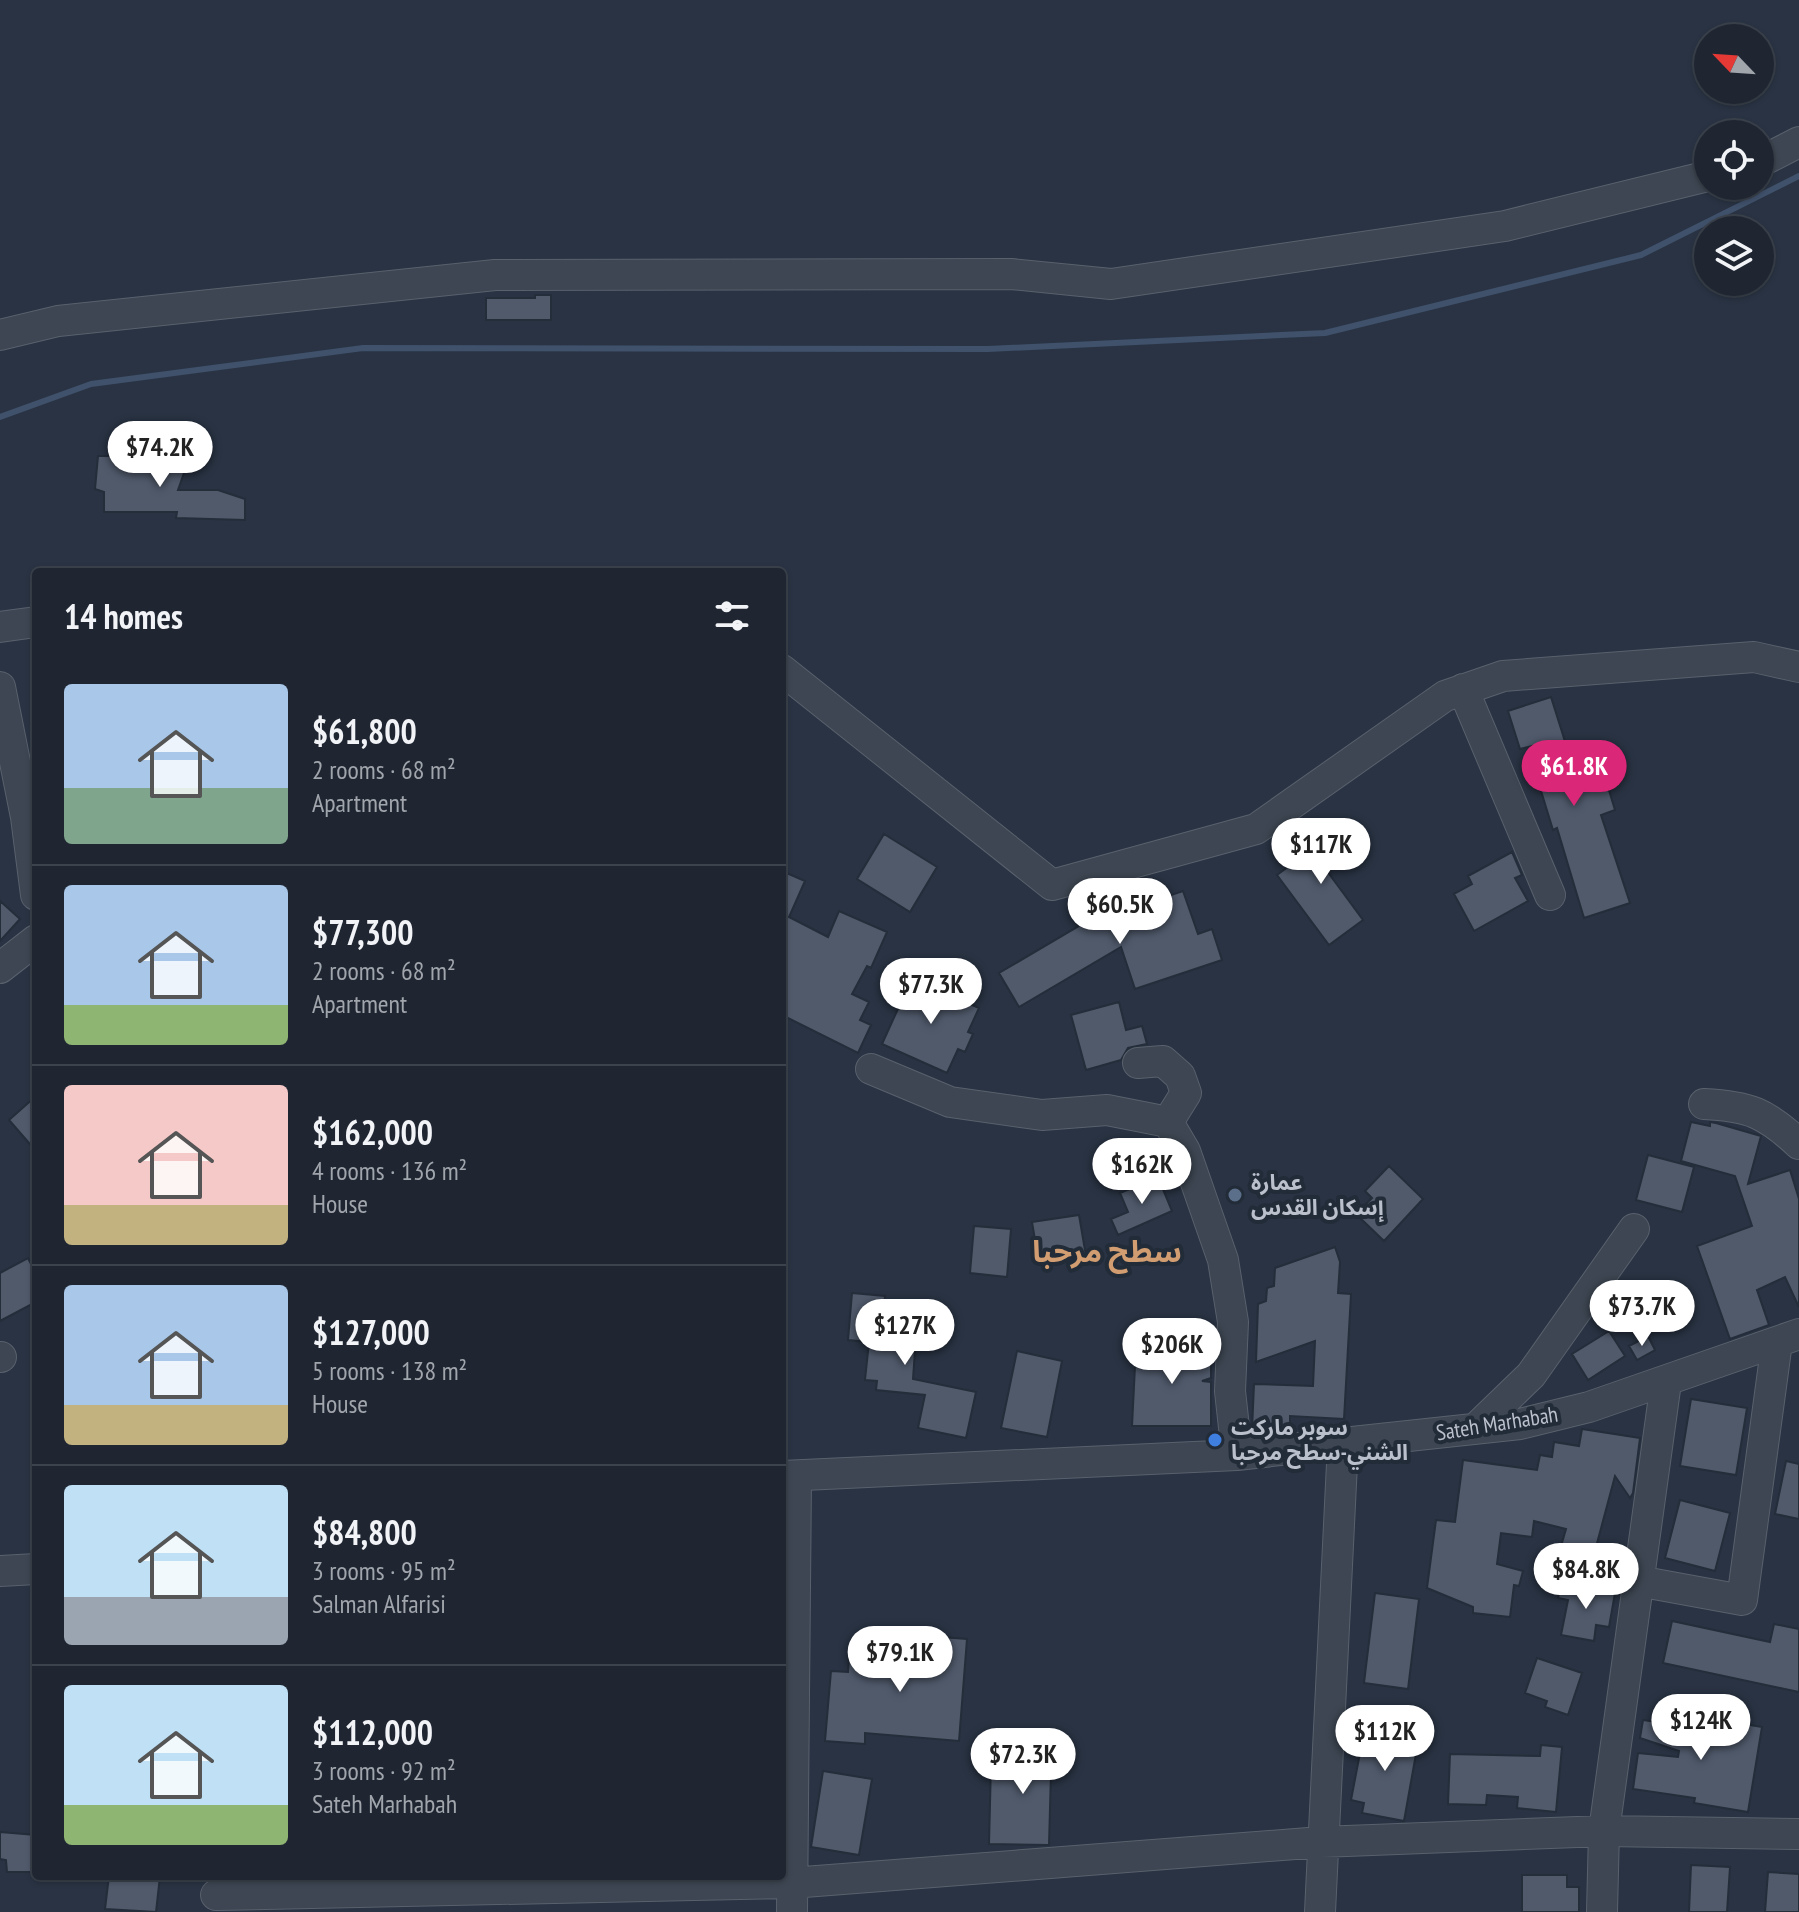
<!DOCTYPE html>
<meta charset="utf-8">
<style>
body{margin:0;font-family:"PT Sans Narrow","Noto Sans Arabic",sans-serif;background:#2c323e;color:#f1f3f6;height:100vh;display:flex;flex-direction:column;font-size:30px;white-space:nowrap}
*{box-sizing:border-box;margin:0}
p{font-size:26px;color:#a1a5ac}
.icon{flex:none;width:44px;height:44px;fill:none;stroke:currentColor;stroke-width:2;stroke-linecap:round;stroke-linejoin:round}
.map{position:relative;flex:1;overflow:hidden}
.details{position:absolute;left:32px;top:568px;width:754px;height:1312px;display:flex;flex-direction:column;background:#1f2632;border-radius:8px;box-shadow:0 2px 6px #0004,0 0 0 2px #3c434d}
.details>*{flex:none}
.needle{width:52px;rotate:295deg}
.tools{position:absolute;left:1694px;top:24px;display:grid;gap:16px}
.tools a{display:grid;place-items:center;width:80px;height:80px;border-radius:50%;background:#1f2632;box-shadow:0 2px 6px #0004,0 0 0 2px #3c434d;font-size:40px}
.price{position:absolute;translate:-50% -68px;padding:0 18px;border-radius:28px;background:#fff;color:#222;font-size:26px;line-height:52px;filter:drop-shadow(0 2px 4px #0008)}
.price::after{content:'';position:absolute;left:50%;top:48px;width:24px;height:18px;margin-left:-12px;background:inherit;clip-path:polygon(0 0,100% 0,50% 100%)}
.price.selected{background:#db2777;color:#fff}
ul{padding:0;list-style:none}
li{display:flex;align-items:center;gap:24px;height:200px;padding:0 32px}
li+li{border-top:2px solid #3c434d}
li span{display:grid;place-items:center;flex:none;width:224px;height:160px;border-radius:8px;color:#555}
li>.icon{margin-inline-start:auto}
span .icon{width:96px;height:96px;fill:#fffc;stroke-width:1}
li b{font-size:34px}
h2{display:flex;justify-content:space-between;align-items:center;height:96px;padding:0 32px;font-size:34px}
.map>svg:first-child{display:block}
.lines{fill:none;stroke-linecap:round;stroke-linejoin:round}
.stream{stroke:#40516b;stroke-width:6}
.building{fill:#505a6b;stroke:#242d3a;stroke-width:2}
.minor-casing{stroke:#59616d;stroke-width:32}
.minor{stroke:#3d4652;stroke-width:30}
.service-dot{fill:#5c6f8a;stroke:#222b38;stroke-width:3}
.shop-dot{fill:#3f7fe0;stroke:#222b38;stroke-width:3}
.labels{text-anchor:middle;stroke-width:8;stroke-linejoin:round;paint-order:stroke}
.poi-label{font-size:22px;font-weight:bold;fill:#bbc1cc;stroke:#222b38;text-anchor:start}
.street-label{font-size:22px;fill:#bbc1cc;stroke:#222b38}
.district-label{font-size:30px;font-weight:bold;fill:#d19d71;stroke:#222b38}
</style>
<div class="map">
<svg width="1799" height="1912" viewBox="0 0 1799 1912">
<rect width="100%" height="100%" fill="#293343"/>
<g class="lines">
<path class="stream" d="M0,417L91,384L363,348L988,349L1325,333L1641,255L1799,176"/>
</g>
<path class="building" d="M535,295H551V320H486V298H535Z
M98,456H190L178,490H218L245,499V520L176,518L177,512H104V492L95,489Z
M1551,697L1574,770L1600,761L1615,810L1601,815L1630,903L1584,918L1557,828L1553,830L1538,781L1542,779L1532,746L1520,749L1508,711Z
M1327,826L1349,855L1327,871L1363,920L1329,945L1277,875L1293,863L1287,856Z
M884,834L937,867L910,912L857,879Z
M1512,852L1522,875L1515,878L1528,901L1474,931L1454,894L1472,884L1468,876Z
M782,871L805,881L789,917L828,937L839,911L887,932L871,968L867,966L852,994L869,1002L860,1020L871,1025L858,1053L782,1015Z
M1162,889L1165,897L1183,891L1198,934L1212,929L1222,960L1135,989L1121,947L1019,1007L999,973L1113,906Z
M0,901L20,919L0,941Z
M912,978L979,1008L968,1032L973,1034L965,1052L958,1049L947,1073L882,1044Z
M1119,1002L1126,1030L1142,1026L1147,1044L1128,1048L1121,1060L1086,1070L1071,1015Z
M36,1096V1151L9,1120Z
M1691,1122L1710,1126V1122L1716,1123L1761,1136L1748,1184L1790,1170L1799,1199V1307L1785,1277L1757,1290L1769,1325L1730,1339L1697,1246L1752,1226L1735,1176L1681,1161Z
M1648,1155L1694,1167L1682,1212L1636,1200Z
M1389,1166L1423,1199L1384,1241L1356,1214L1372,1198L1365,1191Z
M1158,1177L1172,1211L1118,1235L1111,1219L1128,1212L1120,1193Z
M1079,1215L1086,1256L1039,1264L1032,1222Z
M974,1226L1011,1229L1007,1277L970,1273Z
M1335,1247L1340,1262L1338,1293L1351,1294L1344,1419L1290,1416V1431L1252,1430L1254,1384L1313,1386L1315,1341L1256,1362L1258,1304L1266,1301L1267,1288L1274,1286L1275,1268Z
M28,1258L36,1274V1302L0,1321V1273Z
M852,1293L885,1296L883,1316L907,1318L905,1335L916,1336L913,1379L976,1392L966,1438L918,1428L925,1395L876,1390L877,1381L865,1380L869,1342L848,1340Z
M1609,1331L1625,1356L1588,1380L1572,1354Z
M1648,1336L1655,1350L1637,1360L1629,1346Z
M1136,1346H1211V1378L1202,1381L1211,1382V1426H1132Z
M1017,1351L1062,1361L1047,1437L1001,1428Z
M1691,1399L1747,1408L1736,1475L1680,1466Z
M1582,1429L1640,1438L1633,1493L1630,1498L1615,1476L1592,1562L1559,1553L1566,1529L1534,1521L1532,1537L1501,1533L1497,1564L1523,1571L1519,1586L1514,1585L1510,1617L1473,1613V1607L1427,1588L1436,1520L1455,1522L1463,1460L1537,1470L1540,1455L1552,1457L1554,1442L1579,1446Z
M1786,1461L1799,1464V1519L1775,1514Z
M1680,1500L1730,1513L1715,1571L1665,1558Z
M1561,1584L1615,1593L1609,1627L1596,1625L1594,1641L1561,1635L1568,1600L1558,1598Z
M1375,1593L1419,1599L1408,1689L1364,1683Z
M1672,1621L1770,1642L1774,1624L1799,1629V1692L1663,1663Z
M915,1635L967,1639L959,1741L865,1733V1744L825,1741L831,1671L848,1672L849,1657L897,1661L898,1652L914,1653Z
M1537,1658L1582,1673L1568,1715L1545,1707L1547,1701L1525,1693Z
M1681,1710L1700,1712L1698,1725L1731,1730L1732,1722L1762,1727L1748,1812L1694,1803L1695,1798L1633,1789L1638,1753L1678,1757L1679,1751L1640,1738L1643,1720L1679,1725Z
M1365,1727L1419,1737L1404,1821L1362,1813L1364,1803L1351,1800Z
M1022,1735L1052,1736L1049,1845L989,1844L991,1763L1021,1764Z
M1541,1745L1562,1747L1556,1812L1517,1808L1518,1797L1487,1795L1486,1805L1448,1804L1450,1754L1540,1756Z
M823,1771L872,1779L859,1855L811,1847Z
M0,1832L36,1835V1872H7L6,1860L0,1859Z
M1691,1865L1730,1867L1727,1912H1689Z
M1768,1872L1799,1874V1912H1765Z
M1522,1875H1567V1887H1579V1912H1522Z
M109,1876H160L156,1912L105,1909Z"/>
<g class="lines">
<g class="minor-casing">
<path id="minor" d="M1760,162L1799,142
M0,335L58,321L495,275L1011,274L1111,284L1505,226L1708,176
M0,627L36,622
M782,670L1052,885L1256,829L1445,696L1503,676L1754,657L1799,667
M0,687L26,817L36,895
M1463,689L1550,895
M0,968L36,940
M1138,1063L1163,1061L1180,1076L1186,1093L1168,1122
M871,1069L950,1102L1042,1115L1107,1110L1168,1122L1185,1151L1223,1260L1233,1322L1230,1391L1237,1455
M1704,1104C1749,1106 1766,1113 1799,1144
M0,1357H1
M1475,1429L1531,1375L1634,1229
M782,1476L1237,1455L1343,1443
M0,1571L36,1569
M1638,1581L1742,1600L1777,1342
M216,1895L791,1883L1321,1842L1604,1831L1799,1834
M792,1912L796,1478
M1320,1912L1343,1443L1520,1424L1589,1407L1799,1334
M1602,1912L1604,1831L1666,1382"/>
</g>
<use href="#minor" class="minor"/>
</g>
<circle class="service-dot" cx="1235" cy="1195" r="8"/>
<circle class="shop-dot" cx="1215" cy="1440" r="8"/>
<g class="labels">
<g class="poi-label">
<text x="1251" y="1190">عمارة<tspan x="1251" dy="25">إسكان القدس</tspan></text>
<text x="1231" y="1435">سوبر ماركت<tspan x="1231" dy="25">الشني-سطح مرحبا</tspan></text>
</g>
<g class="street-label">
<text transform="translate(1497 1423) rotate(-9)" y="8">Sateh Marhabah</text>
</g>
<g class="district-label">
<text x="1107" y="1262">سطح مرحبا</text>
</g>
</g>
</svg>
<div class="tools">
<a><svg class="needle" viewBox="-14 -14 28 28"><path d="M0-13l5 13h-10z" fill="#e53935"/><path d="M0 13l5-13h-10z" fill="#a1a5ac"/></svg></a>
<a><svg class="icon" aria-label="locate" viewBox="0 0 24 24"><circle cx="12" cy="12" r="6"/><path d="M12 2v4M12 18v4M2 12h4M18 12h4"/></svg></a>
<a><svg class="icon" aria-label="layers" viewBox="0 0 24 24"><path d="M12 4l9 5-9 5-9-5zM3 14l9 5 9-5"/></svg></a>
</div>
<b class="price" style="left:160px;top:489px">$74.2K</b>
<b class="price selected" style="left:1574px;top:808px">$61.8K</b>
<b class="price" style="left:1321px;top:886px">$117K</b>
<b class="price" style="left:1120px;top:946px">$60.5K</b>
<b class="price" style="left:931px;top:1026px">$77.3K</b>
<b class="price" style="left:1142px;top:1206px">$162K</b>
<b class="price" style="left:1642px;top:1348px">$73.7K</b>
<b class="price" style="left:905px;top:1367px">$127K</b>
<b class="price" style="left:1172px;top:1386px">$206K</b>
<b class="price" style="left:1586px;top:1611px">$84.8K</b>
<b class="price" style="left:900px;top:1694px">$79.1K</b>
<b class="price" style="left:1701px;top:1762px">$124K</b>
<b class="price" style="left:1385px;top:1773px">$112K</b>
<b class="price" style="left:1023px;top:1796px">$72.3K</b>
<section class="details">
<h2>14 homes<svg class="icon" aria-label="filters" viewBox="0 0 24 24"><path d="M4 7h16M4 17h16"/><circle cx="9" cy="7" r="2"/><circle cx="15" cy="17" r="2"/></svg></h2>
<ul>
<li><span style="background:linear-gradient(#a9c7e8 65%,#7fa58c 0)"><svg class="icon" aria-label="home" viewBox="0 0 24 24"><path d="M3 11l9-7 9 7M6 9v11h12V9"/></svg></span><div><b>$61,800</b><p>2 rooms · 68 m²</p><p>Apartment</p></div></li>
<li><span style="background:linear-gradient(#a9c7e8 75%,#8fb573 0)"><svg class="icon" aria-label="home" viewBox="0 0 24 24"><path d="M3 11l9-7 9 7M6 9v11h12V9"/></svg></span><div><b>$77,300</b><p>2 rooms · 68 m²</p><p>Apartment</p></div></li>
<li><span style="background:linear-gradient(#f6c9c9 75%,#c2b280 0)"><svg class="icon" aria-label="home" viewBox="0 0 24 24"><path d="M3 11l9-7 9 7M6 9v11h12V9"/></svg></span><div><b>$162,000</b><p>4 rooms · 136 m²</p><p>House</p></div></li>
<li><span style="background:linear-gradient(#a9c7e8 75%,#c2b280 0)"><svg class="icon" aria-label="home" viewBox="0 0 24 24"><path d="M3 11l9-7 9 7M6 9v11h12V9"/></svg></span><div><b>$127,000</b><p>5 rooms · 138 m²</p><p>House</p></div></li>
<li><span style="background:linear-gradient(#bfe0f5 70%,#9aa5b1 0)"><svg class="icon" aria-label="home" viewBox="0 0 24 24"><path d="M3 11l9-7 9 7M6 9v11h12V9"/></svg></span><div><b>$84,800</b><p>3 rooms · 95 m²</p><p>Salman Alfarisi</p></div></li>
<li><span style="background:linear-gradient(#bfe0f5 75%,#8fb573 0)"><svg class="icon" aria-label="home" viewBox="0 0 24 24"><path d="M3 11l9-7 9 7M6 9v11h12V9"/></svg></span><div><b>$112,000</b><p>3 rooms · 92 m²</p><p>Sateh Marhabah</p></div></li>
</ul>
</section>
</div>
